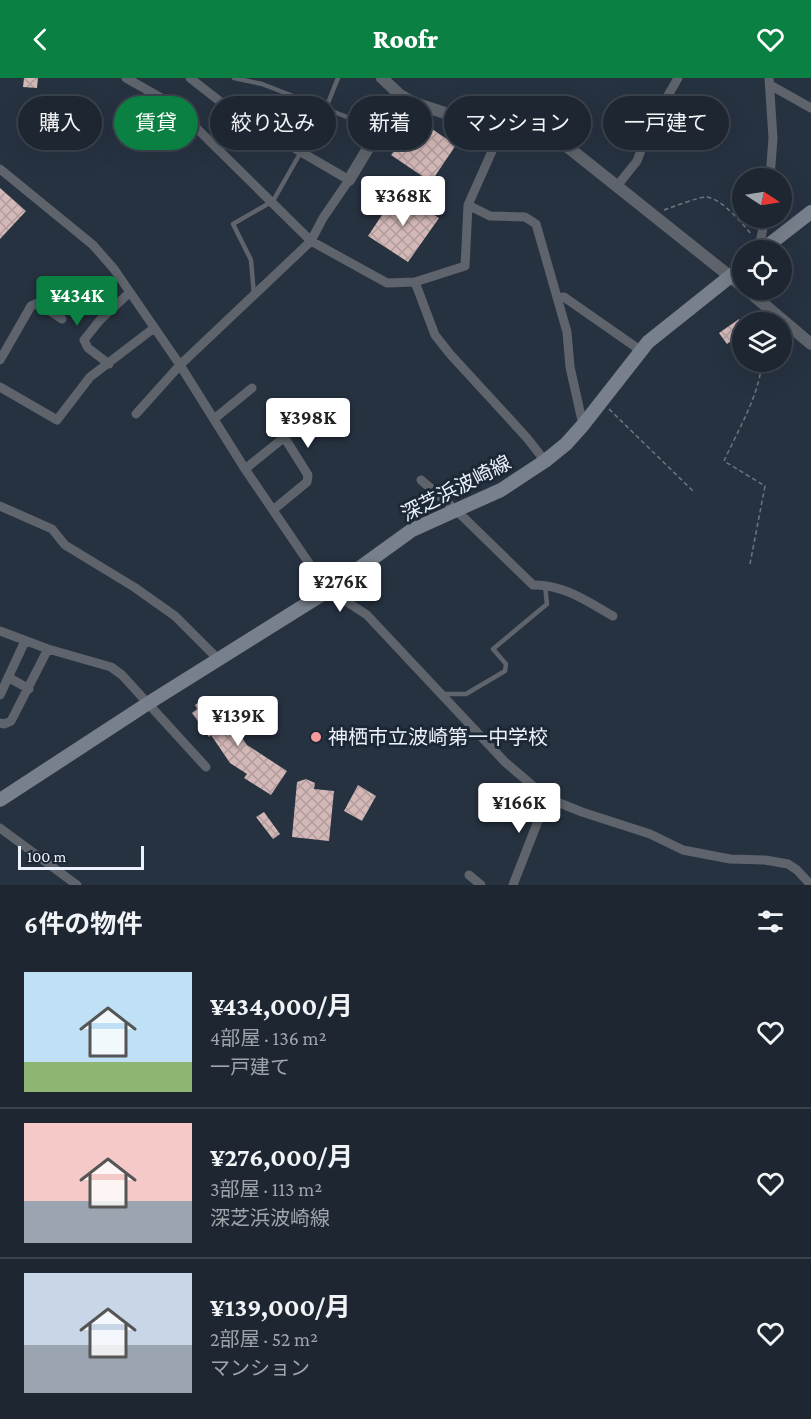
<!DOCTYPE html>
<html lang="ja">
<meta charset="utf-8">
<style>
body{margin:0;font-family:"Crimson Pro","Noto Sans JP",serif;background:#2a323d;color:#f1f3f6;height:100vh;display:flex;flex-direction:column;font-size:22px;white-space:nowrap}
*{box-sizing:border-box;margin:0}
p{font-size:20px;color:#a0a5ab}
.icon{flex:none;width:33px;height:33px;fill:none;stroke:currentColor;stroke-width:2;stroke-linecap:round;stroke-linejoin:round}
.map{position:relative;height:807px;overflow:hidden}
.panel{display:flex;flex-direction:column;background:#1d2631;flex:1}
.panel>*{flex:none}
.banner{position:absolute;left:18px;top:18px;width:776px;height:54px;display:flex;gap:12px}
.needle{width:39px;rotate:102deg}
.buttons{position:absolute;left:732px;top:90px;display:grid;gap:12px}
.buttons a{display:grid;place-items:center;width:60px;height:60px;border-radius:50%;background:#1d2631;box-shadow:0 6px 24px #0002,0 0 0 2px #3b434d;font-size:30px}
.scale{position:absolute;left:18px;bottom:15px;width:126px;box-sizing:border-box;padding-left:6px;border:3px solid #ebf2fd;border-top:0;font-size:16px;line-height:21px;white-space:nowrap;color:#ebf2fd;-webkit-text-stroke:4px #1d2837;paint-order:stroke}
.price{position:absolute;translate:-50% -51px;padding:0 14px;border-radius:6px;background:#fff;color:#222;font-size:20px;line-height:39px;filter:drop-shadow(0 2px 3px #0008)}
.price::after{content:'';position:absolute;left:50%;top:36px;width:18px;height:14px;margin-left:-9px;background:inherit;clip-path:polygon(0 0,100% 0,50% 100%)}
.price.active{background:#0b8043;color:#fff}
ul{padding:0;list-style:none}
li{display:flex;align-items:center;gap:18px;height:150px;padding:0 24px}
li+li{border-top:2px solid #3b434d}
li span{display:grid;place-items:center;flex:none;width:168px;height:120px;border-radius:0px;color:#555}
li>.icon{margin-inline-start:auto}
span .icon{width:72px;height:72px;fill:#fffc;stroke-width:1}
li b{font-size:26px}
h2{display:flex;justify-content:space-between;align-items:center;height:72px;padding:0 24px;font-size:26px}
.pill{padding:0 21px;border-radius:27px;background:#1d2631;box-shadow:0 6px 24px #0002,0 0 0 2px #3b434d;font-size:21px;line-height:54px}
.pill.active{background:#0b8043;color:#fff}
header{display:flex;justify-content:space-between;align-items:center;height:78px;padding:0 24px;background:#0b8043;color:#fff;font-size:27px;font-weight:800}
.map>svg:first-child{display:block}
.building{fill:url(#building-cross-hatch)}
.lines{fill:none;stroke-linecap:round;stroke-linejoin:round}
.path{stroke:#6b7582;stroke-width:1.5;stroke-dasharray:4.5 3;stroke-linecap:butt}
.service{stroke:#5f646c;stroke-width:4.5}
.minor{stroke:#5f646c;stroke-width:9}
.tertiary{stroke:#5f646c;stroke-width:12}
.secondary{stroke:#78808d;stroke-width:14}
.poi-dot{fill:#f59b9b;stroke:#1d2837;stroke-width:2}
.labels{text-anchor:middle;stroke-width:6;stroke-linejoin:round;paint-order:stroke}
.street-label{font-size:20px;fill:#ebf2fd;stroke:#1d2837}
.poi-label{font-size:20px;fill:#ebf2fd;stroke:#1d2837;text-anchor:start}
</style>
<header><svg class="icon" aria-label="back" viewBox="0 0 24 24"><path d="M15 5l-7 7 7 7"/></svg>Roofr<svg class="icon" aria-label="heart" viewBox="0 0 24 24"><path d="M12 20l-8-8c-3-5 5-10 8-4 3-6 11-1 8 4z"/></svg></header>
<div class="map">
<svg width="811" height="807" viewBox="0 0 811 807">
<defs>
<pattern id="building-cross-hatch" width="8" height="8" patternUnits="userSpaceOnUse" patternTransform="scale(1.5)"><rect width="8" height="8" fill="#d4b8b7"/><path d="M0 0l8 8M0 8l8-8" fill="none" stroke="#b09c9c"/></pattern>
</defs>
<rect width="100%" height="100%" fill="#273241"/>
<path class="building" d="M24,0H38L37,10L23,9Z
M417,41L456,67L431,104L391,77Z
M0,110L26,133L0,161Z
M398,113L439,140L408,184L368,158Z
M739,241L742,246V254L727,266L719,255Z
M214,619L247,667L287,693L271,717L244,700L247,696L230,685L211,657L209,659L192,635L197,631L195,627L202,622L205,626Z
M306,701L315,705L314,711L334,713L329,763L292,759L297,704Z
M358,707L376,718L362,743L344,733Z
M264,734L280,756L273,761L256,739Z"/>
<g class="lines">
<path class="path" d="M664,132C673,129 699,119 706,119C721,120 742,145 751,156
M609,331L693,413
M750,486L765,408L724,383C738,352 759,318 762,284"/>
<path class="service" d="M234,0L262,6L378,51
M254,217L251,182L233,146L273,123L326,30L338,0
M442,616H466L505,593L506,586L493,571L547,526L545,507"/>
<path class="minor" d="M126,0L172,26L311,163L387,205L415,204L465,188L468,127L490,138L525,139L536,146L567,254L570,289L583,347
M769,0L773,60L770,100
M770,7L811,30
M0,91L93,167L114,191L180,287L245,391L317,497L329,512L367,537L505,684L547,720L582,734L650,756L683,772L730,781L765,782L788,786L797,792L811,807
M617,108L637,83L650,49L678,0
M468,127L501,53
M762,172L760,165L765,140
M415,204L435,257L450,276L527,360L545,383
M559,220L564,219L640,272
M0,282L31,228L38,225L62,241
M109,286L88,270L84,262L100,242L129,215
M0,309L57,342L90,299L154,250
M136,336L180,287L311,163L323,140L349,102L236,36L190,0
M214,341L252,310
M245,391L281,362H286L308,397L307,404L273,432
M421,402L457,433L533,507C563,506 588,524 613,538
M0,428L52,451L65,467L134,509L175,538L219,582
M0,553L48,571L111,589L122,597L206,689
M8,599L29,611
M0,617L25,563
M0,645L4,646L11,643L48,571
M0,750L77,807
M469,797L481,807
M513,807L547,720"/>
<path class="tertiary" d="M382,0L400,17L414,25L501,53L547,59L569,70L742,208
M349,102L400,17
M747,212L811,266"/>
<path class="secondary" d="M762,172L811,134
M0,722L147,626L329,512L412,452L501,412L545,383L566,366L583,347L648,264L742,189"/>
</g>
<circle class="poi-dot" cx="316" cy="659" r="6"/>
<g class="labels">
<g class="street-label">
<text transform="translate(456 410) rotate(-27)" y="7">深芝浜波崎線</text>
</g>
<g class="poi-label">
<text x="328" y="666">神栖市立波崎第一中学校</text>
</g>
</g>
</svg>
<div class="buttons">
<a><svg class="needle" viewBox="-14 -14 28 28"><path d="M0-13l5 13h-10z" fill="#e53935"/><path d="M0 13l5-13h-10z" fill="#a0a5ab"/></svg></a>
<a><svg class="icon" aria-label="locate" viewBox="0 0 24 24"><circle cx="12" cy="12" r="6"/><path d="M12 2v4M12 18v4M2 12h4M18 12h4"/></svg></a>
<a><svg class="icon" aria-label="layers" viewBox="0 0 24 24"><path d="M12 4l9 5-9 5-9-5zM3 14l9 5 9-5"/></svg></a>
</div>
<div class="scale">100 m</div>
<b class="price" style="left:403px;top:149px">¥368K</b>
<b class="price active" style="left:77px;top:249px">¥434K</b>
<b class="price" style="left:308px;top:371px">¥398K</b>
<b class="price" style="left:340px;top:535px">¥276K</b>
<b class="price" style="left:238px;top:669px">¥139K</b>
<b class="price" style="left:519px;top:756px">¥166K</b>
<div class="banner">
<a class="pill">購入</a>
<a class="pill active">賃貸</a>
<a class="pill">絞り込み</a>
<a class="pill">新着</a>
<a class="pill">マンション</a>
<a class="pill">一戸建て</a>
</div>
</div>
<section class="panel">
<h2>6件の物件<svg class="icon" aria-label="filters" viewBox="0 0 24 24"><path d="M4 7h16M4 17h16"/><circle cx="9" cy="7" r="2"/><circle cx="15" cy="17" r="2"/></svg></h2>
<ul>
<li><span style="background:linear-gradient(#bfe0f5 75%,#8fb573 0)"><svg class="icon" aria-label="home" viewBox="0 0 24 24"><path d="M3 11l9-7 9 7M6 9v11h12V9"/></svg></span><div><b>¥434,000/月</b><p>4部屋 · 136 m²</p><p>一戸建て</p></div><svg class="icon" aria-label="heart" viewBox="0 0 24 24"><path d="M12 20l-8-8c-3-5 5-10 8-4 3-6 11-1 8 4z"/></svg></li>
<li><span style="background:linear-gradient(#f6c9c9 65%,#9aa5b1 0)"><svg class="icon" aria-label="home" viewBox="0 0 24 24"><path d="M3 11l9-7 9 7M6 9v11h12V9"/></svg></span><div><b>¥276,000/月</b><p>3部屋 · 113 m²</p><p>深芝浜波崎線</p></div><svg class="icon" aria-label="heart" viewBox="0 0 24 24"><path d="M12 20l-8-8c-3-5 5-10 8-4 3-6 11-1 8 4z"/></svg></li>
<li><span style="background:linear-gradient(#c9d6e8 60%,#9aa5b1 0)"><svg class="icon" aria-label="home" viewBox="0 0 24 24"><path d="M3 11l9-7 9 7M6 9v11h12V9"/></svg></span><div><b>¥139,000/月</b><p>2部屋 · 52 m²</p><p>マンション</p></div><svg class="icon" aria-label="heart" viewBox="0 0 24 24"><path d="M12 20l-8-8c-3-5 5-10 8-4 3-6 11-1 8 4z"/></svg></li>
</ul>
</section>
